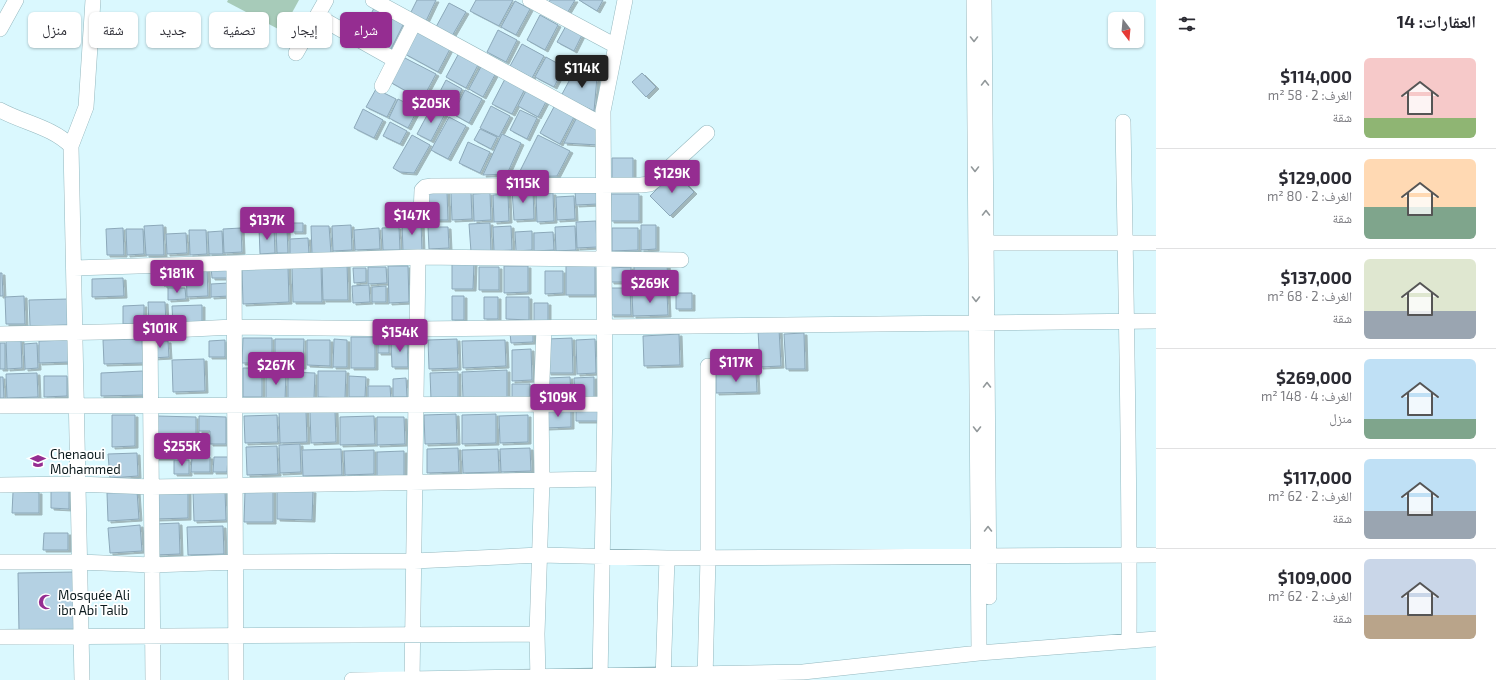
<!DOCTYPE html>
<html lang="ar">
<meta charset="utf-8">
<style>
body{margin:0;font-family:"Exo 2","Noto Naskh Arabic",sans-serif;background:#f2f2f3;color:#2b2b33;direction:rtl;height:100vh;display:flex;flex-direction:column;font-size:15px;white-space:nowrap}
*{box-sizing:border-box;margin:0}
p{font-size:13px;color:#7c7c81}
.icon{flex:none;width:22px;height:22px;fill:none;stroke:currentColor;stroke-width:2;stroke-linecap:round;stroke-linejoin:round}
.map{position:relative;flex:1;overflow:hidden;direction:ltr}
.details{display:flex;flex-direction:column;background:#fff;width:340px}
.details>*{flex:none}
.top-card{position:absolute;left:12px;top:12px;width:380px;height:36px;direction:rtl;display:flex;gap:8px}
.needle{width:26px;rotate:164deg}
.tools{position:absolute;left:1108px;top:12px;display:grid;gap:8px}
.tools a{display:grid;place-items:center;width:36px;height:36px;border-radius:6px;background:#fff;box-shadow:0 1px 3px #0004;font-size:20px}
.price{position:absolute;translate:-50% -34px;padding:0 9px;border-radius:4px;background:#952d91;color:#fff;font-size:13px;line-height:26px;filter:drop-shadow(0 1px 2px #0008)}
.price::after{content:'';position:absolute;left:50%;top:24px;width:12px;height:9px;margin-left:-6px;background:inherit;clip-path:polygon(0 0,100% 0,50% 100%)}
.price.selected{background:#222;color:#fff}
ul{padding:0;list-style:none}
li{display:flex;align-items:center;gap:12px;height:100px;padding:0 20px}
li+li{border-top:1px solid #e1e1e2}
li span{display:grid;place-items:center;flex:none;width:112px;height:80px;border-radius:6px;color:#555}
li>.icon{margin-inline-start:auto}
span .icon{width:48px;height:48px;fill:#fffc;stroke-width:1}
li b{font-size:17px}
h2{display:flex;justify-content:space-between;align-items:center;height:48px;padding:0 20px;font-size:17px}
.chip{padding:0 14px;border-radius:6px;background:#fff;box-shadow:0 1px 3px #0004;font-size:14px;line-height:36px}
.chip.selected{background:#952d91;color:#fff}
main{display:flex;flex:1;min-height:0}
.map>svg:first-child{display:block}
.green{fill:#a7cbb9}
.building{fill:#b4d1e3;stroke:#8ca8b9;filter:url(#shadow)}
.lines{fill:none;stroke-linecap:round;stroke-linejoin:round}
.minor-casing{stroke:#94b8bf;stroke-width:16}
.minor{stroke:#fff;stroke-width:15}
.oneway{stroke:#92989a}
.labels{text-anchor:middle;stroke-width:3.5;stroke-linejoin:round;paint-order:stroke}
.poi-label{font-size:13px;fill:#0d1b1e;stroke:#fff;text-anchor:start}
</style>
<main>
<section class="details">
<h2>العقارات: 14<svg class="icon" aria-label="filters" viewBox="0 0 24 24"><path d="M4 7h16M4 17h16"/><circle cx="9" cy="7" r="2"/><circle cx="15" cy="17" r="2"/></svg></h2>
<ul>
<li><span style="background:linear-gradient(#f6c9c9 75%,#8fb573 0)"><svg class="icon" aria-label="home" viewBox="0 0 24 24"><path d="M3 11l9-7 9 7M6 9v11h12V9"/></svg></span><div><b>$114,000</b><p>الغرف: 2 · 58 m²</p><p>شقة</p></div></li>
<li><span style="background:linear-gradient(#ffd9b3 60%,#7fa58c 0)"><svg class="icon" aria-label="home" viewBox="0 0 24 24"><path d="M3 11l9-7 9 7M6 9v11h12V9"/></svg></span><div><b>$129,000</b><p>الغرف: 2 · 80 m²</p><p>شقة</p></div></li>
<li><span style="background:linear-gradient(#dfe7d0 65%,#9aa5b1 0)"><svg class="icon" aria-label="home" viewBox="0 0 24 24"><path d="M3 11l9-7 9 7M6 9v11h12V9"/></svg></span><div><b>$137,000</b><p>الغرف: 2 · 68 m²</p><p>شقة</p></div></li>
<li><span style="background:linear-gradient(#bfe0f5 75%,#7fa58c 0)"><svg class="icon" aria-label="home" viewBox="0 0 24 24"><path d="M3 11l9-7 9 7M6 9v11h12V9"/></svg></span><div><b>$269,000</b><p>الغرف: 4 · 148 m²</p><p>منزل</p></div></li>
<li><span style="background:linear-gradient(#bfe0f5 65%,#9aa5b1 0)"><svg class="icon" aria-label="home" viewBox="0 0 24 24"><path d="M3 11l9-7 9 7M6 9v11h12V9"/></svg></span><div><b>$117,000</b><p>الغرف: 2 · 62 m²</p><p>شقة</p></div></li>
<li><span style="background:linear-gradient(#c9d6e8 70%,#b9a48a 0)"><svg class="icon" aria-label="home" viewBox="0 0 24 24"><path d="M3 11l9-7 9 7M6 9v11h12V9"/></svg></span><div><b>$109,000</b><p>الغرف: 2 · 62 m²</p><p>شقة</p></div></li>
</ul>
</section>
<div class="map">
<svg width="1156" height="680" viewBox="0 0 1156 680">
<defs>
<filter id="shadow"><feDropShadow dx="3" dy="2" stdDeviation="0" flood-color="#0004"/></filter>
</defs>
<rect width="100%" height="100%" fill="#daf8fe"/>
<path class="green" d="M228,0H299L282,31L227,2Z"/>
<path class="building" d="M417,0H436L426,21L410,14Z
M476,0H513L499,26L470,11Z
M550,0H575L566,15L548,5Z
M579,0H603L597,11Z
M515,1L530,9L516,35L501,27Z
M449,3L466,12L452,36L436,27Z
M375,6L405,21L390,51L360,36Z
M540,15L558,25L545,50L527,40Z
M567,24L583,33L574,51L557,42Z
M418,30L451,47L438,72L405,54Z
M498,30L517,40L506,62L487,52Z
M522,44L544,56L532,78L510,66Z
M459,53L479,63L466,88L446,77Z
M403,57L436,74L422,100L390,82Z
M546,57L564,67L554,87L535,77Z
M483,63L497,71L483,97L469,89Z
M576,68L597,77L594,111L561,96Z
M642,73L656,87L646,97L632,82Z
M507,75L527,85L512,114L492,104Z
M446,80L462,89L451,112L434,103Z
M528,87L548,98L538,117L518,106Z
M376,89L396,99L387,117L366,107Z
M465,90L482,99L469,123L453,114Z
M398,99L418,109L408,128L389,118Z
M555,105L575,115L560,144L540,133Z
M432,106L445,114L431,141L417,134Z
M491,106L510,116L499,137L480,128Z
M363,109L383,120L374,138L354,128Z
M520,110L537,118L527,139L510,130Z
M578,115L597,126L598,145L564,143Z
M449,117L466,126L448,159L431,150Z
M390,122L407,131L400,144L383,136Z
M480,129L497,137L491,149L474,140Z
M502,134L521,143L507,174L483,175Z
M412,135L430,145L414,173L400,172L393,168Z
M538,135L570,151L557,176L517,177Z
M468,142L490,152L480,173L459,163Z
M612,158H633V180H612Z
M674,172L694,192L670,216L650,196Z
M533,189L534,219L514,220L512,190Z
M597,190L598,204L576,205L575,191Z
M447,192L448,220H429L428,193Z
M451,193H471L472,219L452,220Z
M490,193L491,220L474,221L473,194Z
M536,193H553L554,221L537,222Z
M508,194L509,221L494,222L493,195Z
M611,194H639V221H611Z
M574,196L575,219L557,220L556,197Z
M596,221L597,247L577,248L576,222Z
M421,222L422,250L403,251L402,223Z
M291,223H303V232H292Z
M490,223L491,251L471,252L469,224Z
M163,225L164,255H146L144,226Z
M351,225L352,250L333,251L332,226Z
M641,225H656V249L641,250Z
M311,226H329L331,253L312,254Z
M511,226L512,250L494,251L493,227Z
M575,226L576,250L556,251L555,227Z
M399,227L400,250H383L382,228Z
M428,227H448L449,248L429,249Z
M123,228L124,255H107L106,229Z
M241,228L242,252L224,253L223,229Z
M259,228H274L275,253L260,254Z
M287,228L288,253H277L276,229Z
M379,228L380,249L355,250L354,230Z
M612,228H638V250L612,251Z
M126,229H143L144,254L127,255Z
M189,230H206L207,254L190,255Z
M222,231L223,254H209L208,232Z
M532,231V250L516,251L515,232Z
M553,232L554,250L534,251V233Z
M186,233L187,253L167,254L166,234Z
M308,238L309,254L290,255V239Z
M667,262L668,288L634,289V263Z
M347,263L348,300H323L322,264Z
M452,263H474L473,289H452Z
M321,266L322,302H293L292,267Z
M388,266H408L409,302L389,303Z
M504,266H528V292L504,293Z
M566,266H595V295H566Z
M211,267H229V278H212Z
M288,267L289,302L243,304L242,269Z
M368,267H386L387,283L368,284Z
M479,267H499V290H479Z
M631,267V282H611L610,268Z
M163,268H176V286H164Z
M186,268H207L208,296L187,297Z
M353,268H366V282L354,283Z
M545,271H563V293L545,294Z
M0,273H2L3,296H0Z
M123,278L124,296L92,297V279Z
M229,283V296L211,297V284Z
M369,285L370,302L353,303L352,286Z
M386,286V302H372V287Z
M168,288H185L186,299L168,300Z
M610,288H630L631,315H611Z
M667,293L668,315L633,316L632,294Z
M676,293H692V309H676Z
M24,296L25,324H6L5,297Z
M452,296H464V320H452Z
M484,297H498V319H484Z
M506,297H529V320L506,319Z
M68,299L69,325L30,326L29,300Z
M148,302H165L166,324H149Z
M534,303H548V323H534Z
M144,305V323L123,324V306Z
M202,305V325L173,326L172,306Z
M779,329L781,366L760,367L758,330Z
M533,332V342L511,343L510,333Z
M804,333L805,369H786L784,334Z
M679,334L680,365L644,366L643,336Z
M351,337H375V368H351Z
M243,338H272V363H242Z
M378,338H389V353H378Z
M572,338L573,373H548L547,339Z
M142,339L143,363L104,364L103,340Z
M275,339H304L303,367H275Z
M334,339L347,340V367H333Z
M407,339L408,367H392L391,340Z
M457,339L458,368L429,369L428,340Z
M595,339L596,373L577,374L576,340Z
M21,340L22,368L7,369L6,341Z
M70,340V362L39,363V341Z
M225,340V357H209V341Z
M307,340H330V366L307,365Z
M505,340L506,366L463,368L462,341Z
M151,341H168L169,357L152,358Z
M0,343H5V369H0Z
M37,343L38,368L25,369L24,344Z
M531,349L532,380L512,381V350Z
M204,359L205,391L173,392L172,360Z
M243,368H262V397H243Z
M507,370V397L463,399L462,372Z
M143,371L144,395L101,396V373Z
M318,371H346L345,398L318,397Z
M288,372L315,373L314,398H288Z
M458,372V399L431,400L430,373Z
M756,372L757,392L716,393V373Z
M37,373L38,397L7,398L6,374Z
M266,373H286L285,400H266Z
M44,376H67V396L44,397Z
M349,376L366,377L365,397H349Z
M0,377H3L4,398H0Z
M570,377L571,396H548V378Z
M594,377V398H575L574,378Z
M406,378L407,397H393V379Z
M512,384H530V400H512Z
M368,386H390L391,401L368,402Z
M598,407V421H576V408Z
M546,409H571V427L546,428Z
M279,411H306L307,442L280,443Z
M335,411L336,442L311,443L310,412Z
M456,414L457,443L425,444L424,415Z
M496,414V443L462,444V415Z
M112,415H135V446L112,447Z
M277,415L278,442L245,443L244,416Z
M528,415V442L500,443L499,416Z
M157,416L196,417V441H156Z
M199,416L226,417V444H210V431H199Z
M374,416L375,444L340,445V417Z
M377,417H404L405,444L377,445Z
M300,444L301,472L280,473L279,445Z
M277,446L278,474L247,475L246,447Z
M154,447H172V458H154Z
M458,448L459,472L427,473V449Z
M530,448L531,471L501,472L500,449Z
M341,449L342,475L303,476L302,450Z
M498,449L499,472L463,473L462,450Z
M374,450V474L345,475L344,451Z
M404,451V476H377V452Z
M137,453L138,476L110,478L108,454Z
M192,457H210V472H191Z
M214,457H228L227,472H213Z
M174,460H189V474H174Z
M51,490H69V509L51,508Z
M245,490L273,491V522H244Z
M277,490L313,491L312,520L277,519Z
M137,491L139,519L108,521L107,493Z
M188,491V518L156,519V492Z
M225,491L226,520L194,521L193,492Z
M13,492H39V513H12Z
M179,523L180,554L156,555L155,524Z
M140,525L142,551L110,553L108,528Z
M223,526L224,554L188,555L187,527Z
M44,533H68V550H43Z
M74,572V632H19L18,573Z"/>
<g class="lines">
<g class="minor-casing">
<path id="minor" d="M373,0L603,125
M530,0L616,46
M974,0L979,653
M984,0L989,597
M317,16L395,60
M0,29L16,0
M296,53L326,0
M382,86L414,23
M0,110C24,123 52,127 71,146L86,107L93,0
M1123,122C1126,295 1130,468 1129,641
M71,146L82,680
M421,214L422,190L425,187L432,186L641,185L650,184L657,179L707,133
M986,243H1156
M234,263L236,680
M74,268L418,257
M150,331L153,680
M0,334L150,331L234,327L417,329L1156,321
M0,406L605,404
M0,485L78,484L151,487L603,479
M0,562H79L152,565L236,562L414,561L540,555L667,558L1156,555
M0,637L537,634
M352,680L803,672L979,653L1156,639
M412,680L418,257L681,260
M538,680L537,634L542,480L541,405L544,328
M600,680L605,404L603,111L625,0
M663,680L667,558
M705,680L708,557V366"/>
</g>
<use href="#minor" class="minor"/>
</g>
<defs><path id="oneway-chevron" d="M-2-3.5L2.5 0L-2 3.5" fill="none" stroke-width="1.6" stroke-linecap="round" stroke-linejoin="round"/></defs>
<g class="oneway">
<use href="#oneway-chevron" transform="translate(974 39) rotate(90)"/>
<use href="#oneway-chevron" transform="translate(985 83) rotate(-90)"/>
<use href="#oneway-chevron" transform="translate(975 169) rotate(90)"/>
<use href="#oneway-chevron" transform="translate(986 213) rotate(-90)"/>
<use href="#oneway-chevron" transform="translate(976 299) rotate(90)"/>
<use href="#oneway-chevron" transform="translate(987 385) rotate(-90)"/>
<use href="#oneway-chevron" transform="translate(977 429) rotate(90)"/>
<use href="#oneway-chevron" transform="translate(988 529) rotate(-90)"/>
</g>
<defs>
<g id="school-bare" transform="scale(1.2)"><path d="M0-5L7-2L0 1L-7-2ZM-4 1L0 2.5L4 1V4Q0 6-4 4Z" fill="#952d91" stroke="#fff" stroke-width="2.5" paint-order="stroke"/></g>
<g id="mosque-bare" transform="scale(1.2)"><path d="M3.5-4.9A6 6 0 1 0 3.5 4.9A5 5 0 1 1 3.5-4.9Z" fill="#952d91" stroke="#fff" stroke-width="2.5" paint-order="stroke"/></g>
</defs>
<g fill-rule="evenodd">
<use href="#school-bare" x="38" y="461"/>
<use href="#mosque-bare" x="46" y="602"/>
</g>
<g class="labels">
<g class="poi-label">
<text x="50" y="459">Chenaoui<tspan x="50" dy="15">Mohammed</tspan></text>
<text x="58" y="600">Mosquée Ali<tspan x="58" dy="15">ibn Abi Talib</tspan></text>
</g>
</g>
</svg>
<div class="tools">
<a><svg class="needle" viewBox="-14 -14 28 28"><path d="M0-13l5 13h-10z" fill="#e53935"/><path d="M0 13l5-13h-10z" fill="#7c7c81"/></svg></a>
</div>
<b class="price selected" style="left:582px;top:89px">$114K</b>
<b class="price" style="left:431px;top:124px">$205K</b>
<b class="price" style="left:672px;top:194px">$129K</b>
<b class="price" style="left:523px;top:204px">$115K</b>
<b class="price" style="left:412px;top:236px">$147K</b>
<b class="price" style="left:267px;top:241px">$137K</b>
<b class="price" style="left:177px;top:294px">$181K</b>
<b class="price" style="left:650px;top:304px">$269K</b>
<b class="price" style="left:160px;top:349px">$101K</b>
<b class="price" style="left:400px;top:353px">$154K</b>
<b class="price" style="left:736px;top:383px">$117K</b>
<b class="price" style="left:276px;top:386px">$267K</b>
<b class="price" style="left:558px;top:418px">$109K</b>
<b class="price" style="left:182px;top:467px">$255K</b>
<div class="top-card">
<a class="chip selected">شراء</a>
<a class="chip">إيجار</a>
<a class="chip">تصفية</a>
<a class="chip">جديد</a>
<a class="chip">شقة</a>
<a class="chip">منزل</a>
</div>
</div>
</main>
